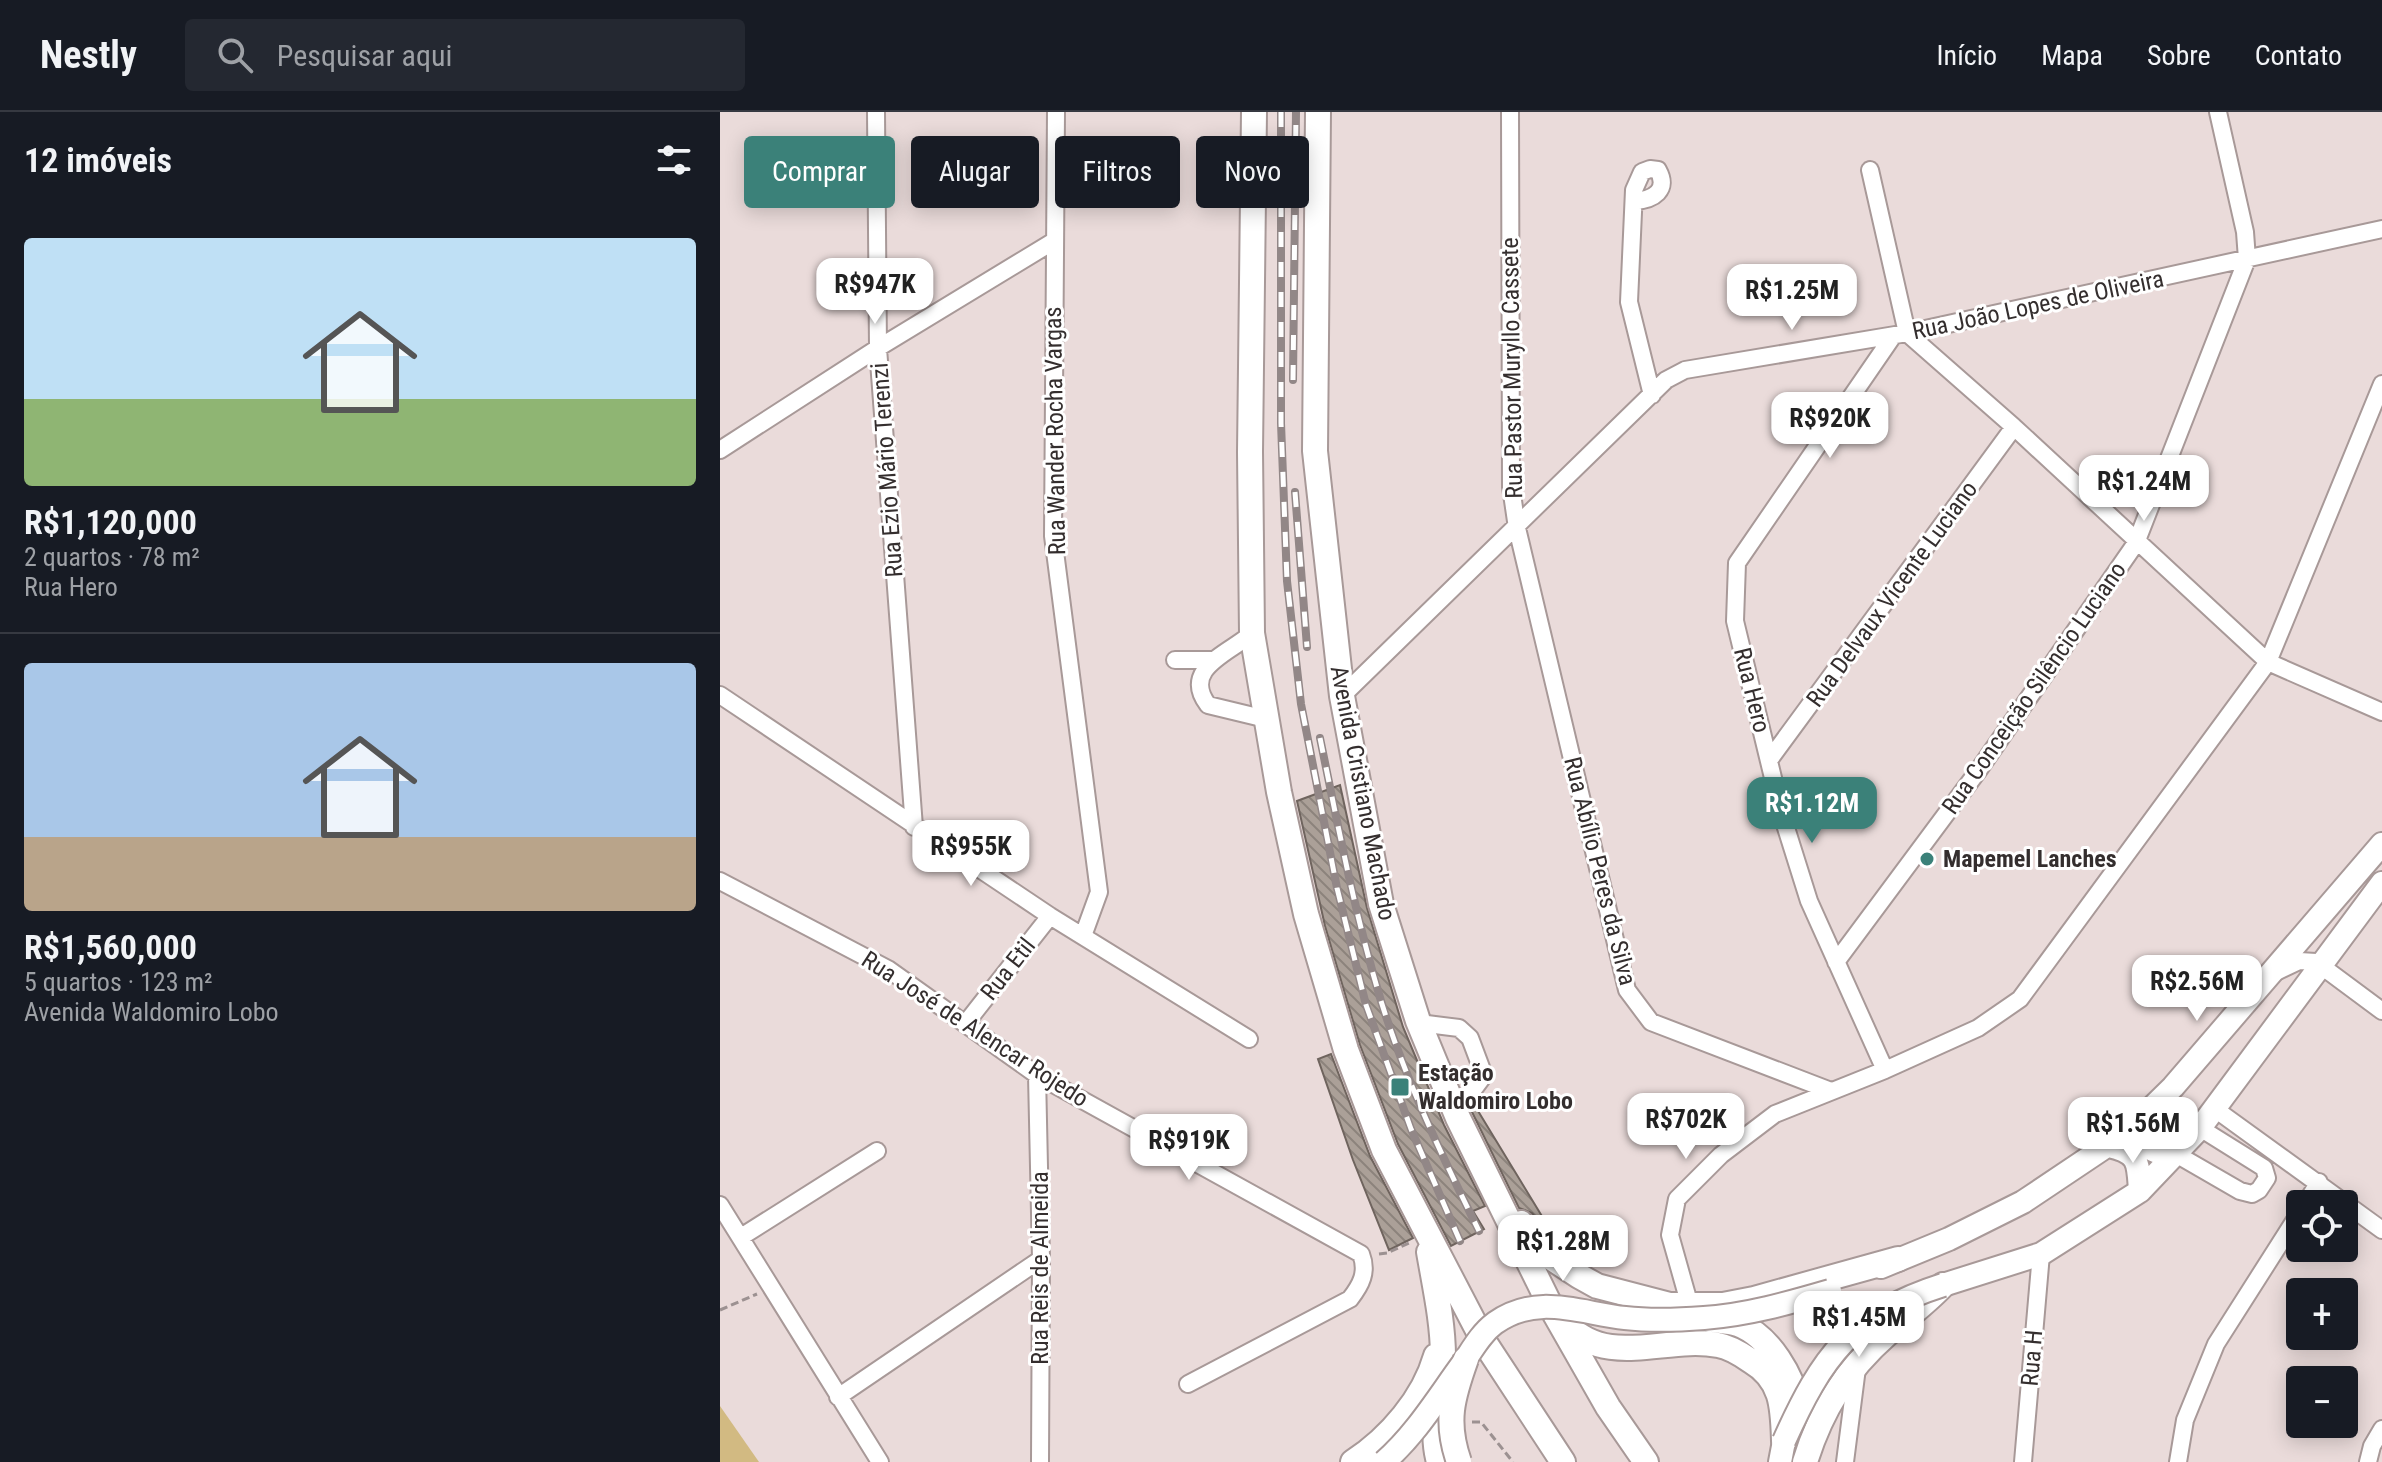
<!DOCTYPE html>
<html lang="pt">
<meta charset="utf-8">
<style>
body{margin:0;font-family:"Roboto Condensed",sans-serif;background:#242831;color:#f1f3f6;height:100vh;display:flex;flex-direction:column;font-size:30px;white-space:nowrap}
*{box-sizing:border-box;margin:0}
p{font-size:26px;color:#9ea1a6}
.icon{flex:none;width:44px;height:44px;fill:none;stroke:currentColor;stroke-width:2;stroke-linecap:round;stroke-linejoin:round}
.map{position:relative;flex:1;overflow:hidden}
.side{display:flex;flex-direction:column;background:#171b24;width:720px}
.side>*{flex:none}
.top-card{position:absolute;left:24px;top:24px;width:760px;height:72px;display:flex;gap:16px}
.controls{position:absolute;left:1566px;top:1078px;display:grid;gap:16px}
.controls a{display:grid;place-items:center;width:72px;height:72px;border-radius:8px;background:#171b24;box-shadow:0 4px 20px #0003;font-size:40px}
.price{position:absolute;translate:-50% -68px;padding:0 18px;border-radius:16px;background:#fff;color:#222;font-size:26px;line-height:52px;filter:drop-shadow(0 2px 4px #0008)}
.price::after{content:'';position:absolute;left:50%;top:48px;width:24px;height:18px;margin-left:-12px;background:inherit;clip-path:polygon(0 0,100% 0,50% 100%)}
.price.current{background:#3b8179;color:#fff}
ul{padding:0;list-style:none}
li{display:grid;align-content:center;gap:16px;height:424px;padding:0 24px}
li+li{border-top:2px solid #363941}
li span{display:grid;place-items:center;height:248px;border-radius:8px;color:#555}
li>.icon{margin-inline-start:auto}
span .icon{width:144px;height:144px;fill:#fffc;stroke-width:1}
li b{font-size:34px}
h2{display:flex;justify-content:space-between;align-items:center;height:96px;padding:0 24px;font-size:34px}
.chip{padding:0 28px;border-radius:8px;background:#171b24;box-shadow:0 4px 20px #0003;font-size:28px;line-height:72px}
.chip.current{background:#3b8179;color:#fff}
header{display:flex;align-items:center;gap:48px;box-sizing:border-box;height:112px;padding:0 40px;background:#171b24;border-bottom:2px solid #363941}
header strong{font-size:38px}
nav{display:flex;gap:44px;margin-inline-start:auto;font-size:28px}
.search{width:560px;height:72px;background:#242831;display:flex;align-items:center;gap:20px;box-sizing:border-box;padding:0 28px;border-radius:8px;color:#9ea1a6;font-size:30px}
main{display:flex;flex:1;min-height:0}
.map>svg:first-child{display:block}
.green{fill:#d2ba82}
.building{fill:url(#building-back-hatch);stroke:#6f645e;stroke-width:2}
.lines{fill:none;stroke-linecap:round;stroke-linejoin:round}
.minor-casing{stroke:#a89998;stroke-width:20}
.major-casing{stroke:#a89998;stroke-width:26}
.highway-casing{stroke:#a89998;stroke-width:28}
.path{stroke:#9c9191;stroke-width:3;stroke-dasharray:8 4;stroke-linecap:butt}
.minor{stroke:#fff;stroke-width:16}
.major{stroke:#fff;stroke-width:22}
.highway{stroke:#fff;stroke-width:24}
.rail-casing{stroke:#928787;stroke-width:8}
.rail{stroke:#fff;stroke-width:5;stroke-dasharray:15;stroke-linecap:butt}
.major-bridge-casing{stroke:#a89998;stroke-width:26;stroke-linecap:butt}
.highway-bridge-casing{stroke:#a89998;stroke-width:28;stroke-linecap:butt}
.major-bridge{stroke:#fff;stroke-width:22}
.highway-bridge{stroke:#fff;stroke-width:24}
.poi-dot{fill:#3b8179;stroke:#fff;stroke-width:3}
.labels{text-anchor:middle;stroke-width:6;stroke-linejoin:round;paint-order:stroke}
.street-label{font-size:24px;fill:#342e2e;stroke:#fff}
.poi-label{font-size:24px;font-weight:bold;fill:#342e2e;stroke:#fff;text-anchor:start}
</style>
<header>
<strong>Nestly</strong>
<div class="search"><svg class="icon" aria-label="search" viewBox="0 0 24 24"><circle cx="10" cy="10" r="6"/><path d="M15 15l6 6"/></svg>Pesquisar aqui</div>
<nav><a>Início</a><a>Mapa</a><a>Sobre</a><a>Contato</a></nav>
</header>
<main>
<section class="side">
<h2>12 imóveis<svg class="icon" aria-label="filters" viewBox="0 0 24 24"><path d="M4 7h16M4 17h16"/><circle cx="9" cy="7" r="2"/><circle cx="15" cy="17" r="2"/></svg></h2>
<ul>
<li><span style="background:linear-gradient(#bfe0f5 65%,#8fb573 0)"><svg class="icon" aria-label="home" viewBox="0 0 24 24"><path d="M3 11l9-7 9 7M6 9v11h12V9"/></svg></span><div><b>R$1,120,000</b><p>2 quartos · 78 m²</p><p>Rua Hero</p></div></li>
<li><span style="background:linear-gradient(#a9c7e8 70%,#b9a48a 0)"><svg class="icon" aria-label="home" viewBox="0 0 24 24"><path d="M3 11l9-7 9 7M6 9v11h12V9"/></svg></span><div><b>R$1,560,000</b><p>5 quartos · 123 m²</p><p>Avenida Waldomiro Lobo</p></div></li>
</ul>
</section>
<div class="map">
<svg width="1662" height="1350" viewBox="0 0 1662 1350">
<defs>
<pattern id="building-back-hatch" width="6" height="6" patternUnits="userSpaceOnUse" patternTransform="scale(2)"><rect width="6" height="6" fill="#aba098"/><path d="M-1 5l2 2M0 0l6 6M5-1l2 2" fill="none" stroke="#8c837c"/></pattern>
</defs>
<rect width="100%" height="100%" fill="#eadbda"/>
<path class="green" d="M0,1294L39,1350H0Z"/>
<path class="building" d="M620,673L647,796L683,915L724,1013L765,1094L753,1099L764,1117L731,1134L678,1032L640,933L605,814L577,689Z
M611,942L650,1044L693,1126L669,1138L633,1048L598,947Z
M755,994L834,1124L860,1147L837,1132L812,1101L799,1096L752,1000Z"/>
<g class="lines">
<g class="minor-casing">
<path id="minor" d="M156,0L158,236L194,715
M336,0L333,424L379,780L363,824
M790,0L791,375L797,416L907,878L931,910L1111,979
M1150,58L1187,221L1294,315L1548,550L1662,600
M914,89C934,88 949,78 938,58L930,57L922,60L914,78L909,190L932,283
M0,338L158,236L334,129
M532,521C512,540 460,556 488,593L546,607
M455,548H492
M0,583L330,804L529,927
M622,584L946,268L965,258L1187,221L1662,117
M1050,647L1294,315
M0,769L168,857L317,963L641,1142C648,1160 641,1173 630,1187L468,1272
M1116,850L1258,659L1416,431L1527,147L1525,120L1498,0
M1558,859L1579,849L1596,850L1662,899
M246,911L330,804
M699,911L739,916L750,926L762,958V966L736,1001
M1165,958L1089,789L1062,703L1015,509L1017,451L1173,224
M317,963L321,1147L320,1350
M1495,997L1662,1118
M1456,1042L1520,1079L1532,1082L1539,1078L1547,1066L1544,1056L1480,1016
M1585,1092L1599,1070
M0,1093L160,1350
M21,1125L157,1039
M970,1194L950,1123L957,1087L1001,1043L1055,1002L1165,958L1258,916L1300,887L1548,550L1662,272
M118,1285L321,1147
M1125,1350L1137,1256
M1303,1350L1321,1142
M1458,1350L1465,1308L1496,1232L1580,1100
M1648,1350L1652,1334L1662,1317"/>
</g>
<g class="major-casing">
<path id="major" d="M1417,1011C1420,1033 1433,1044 1456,1042
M1389,1034C1420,1041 1418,1051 1420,1079
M1161,1155L1229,1127L1303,1090L1406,1021L1453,975L1662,732
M1223,1173L1321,1142L1420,1079L1480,1016L1662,771
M1060,1350L1064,1329"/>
</g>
<g class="highway-casing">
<path id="highway" d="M534,0L530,340L532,521L559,680L586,802L626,938L664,1038L763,1228L843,1350
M598,0L595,339L622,584L661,792L698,909L738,1006L831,1195L888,1295L926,1350
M801,1111L827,1143L859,1164L877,1174L950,1193H1003L1034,1187L1178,1147
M709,1140C715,1175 723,1210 723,1245C723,1281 709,1315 719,1350
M987,1207C997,1209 1009,1209 1018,1212C1050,1224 1073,1265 1079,1296
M846,1212C888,1257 946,1223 998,1233C1010,1235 1021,1242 1031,1249C1063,1268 1063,1296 1064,1329
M633,1350C670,1326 704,1286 716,1244
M1085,1350C1101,1298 1126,1258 1167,1222C1187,1205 1206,1191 1223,1173"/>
</g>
<path class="path" d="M659,1142L667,1141L689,1131
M0,1198L37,1182
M752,1310H761L793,1350"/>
<use href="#minor" class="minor"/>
<use href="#major" class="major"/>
<use href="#highway" class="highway"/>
<g class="rail-casing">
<path id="rail" d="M561,0V311L567,469L581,592L617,776L646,893L691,1017L740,1129
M573,268L576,0
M575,380L587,535
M600,626C618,714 635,803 661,889C686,969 722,1044 759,1119"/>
</g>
<use href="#rail" class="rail"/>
<g class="major-bridge-casing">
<path id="major-bridge" d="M1064,1329C1102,1244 1132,1202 1223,1173
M664,1350C695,1323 717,1287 741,1254C751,1240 760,1222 775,1211C818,1181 859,1201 905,1206C931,1209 958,1208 984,1206C1027,1203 1069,1191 1110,1179"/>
</g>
<g class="highway-bridge-casing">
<path id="highway-bridge" d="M739,1350C725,1310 732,1286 746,1247"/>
</g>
<use href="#major-bridge" class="major-bridge"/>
<use href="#highway-bridge" class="highway-bridge"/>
</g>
<g class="poi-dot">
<circle cx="1207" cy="747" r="8"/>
<rect x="670" y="965" width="20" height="20" rx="4"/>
</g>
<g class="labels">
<g class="street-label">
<text transform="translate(1318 193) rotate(-12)" y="8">Rua João Lopes de Oliveira</text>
<text transform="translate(792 256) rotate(-91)" y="8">Rua Pastor Muryllo Cassete</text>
<text transform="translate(335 319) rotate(-91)" y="8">Rua Wander Rocha Vargas</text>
<text transform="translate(167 358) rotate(-94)" y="8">Rua Ezio Mário Terenzi</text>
<text transform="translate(1172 482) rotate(-54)" y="8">Rua Delvaux Vicente Luciano</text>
<text transform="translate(1314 576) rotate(-55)" y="8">Rua Conceição Silêncio Luciano</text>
<text transform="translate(1032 578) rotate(76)" y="8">Rua Hero</text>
<text transform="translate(643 681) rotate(79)" y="8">Avenida Cristiano Machado</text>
<text transform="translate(880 759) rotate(76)" y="8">Rua Abílio Peres da Silva</text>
<text transform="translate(288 857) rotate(-52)" y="8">Rua Etil</text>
<text transform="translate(255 917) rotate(33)" y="8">Rua José de Alencar Rojedo</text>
<text transform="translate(320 1156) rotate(-90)" y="8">Rua Reis de Almeida</text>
<text transform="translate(1312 1246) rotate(-85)" y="8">Rua H</text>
</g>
<g class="poi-label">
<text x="1223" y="755">Mapemel Lanches</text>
<text x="698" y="969">Estação<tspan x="698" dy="28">Waldomiro Lobo</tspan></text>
</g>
</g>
</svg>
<div class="controls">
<a><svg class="icon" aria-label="locate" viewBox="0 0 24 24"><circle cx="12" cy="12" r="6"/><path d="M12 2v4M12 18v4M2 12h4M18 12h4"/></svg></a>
<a>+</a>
<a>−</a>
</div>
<b class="price" style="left:155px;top:214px">R$947K</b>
<b class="price" style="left:1072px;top:220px">R$1.25M</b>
<b class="price" style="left:1110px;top:348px">R$920K</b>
<b class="price" style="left:1424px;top:411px">R$1.24M</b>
<b class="price current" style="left:1092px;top:733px">R$1.12M</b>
<b class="price" style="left:251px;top:776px">R$955K</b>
<b class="price" style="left:1477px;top:911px">R$2.56M</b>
<b class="price" style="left:966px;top:1049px">R$702K</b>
<b class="price" style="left:1413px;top:1053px">R$1.56M</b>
<b class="price" style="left:469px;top:1070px">R$919K</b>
<b class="price" style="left:843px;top:1171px">R$1.28M</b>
<b class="price" style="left:1139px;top:1247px">R$1.45M</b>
<div class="top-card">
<a class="chip current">Comprar</a>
<a class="chip">Alugar</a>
<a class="chip">Filtros</a>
<a class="chip">Novo</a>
</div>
</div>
</main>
